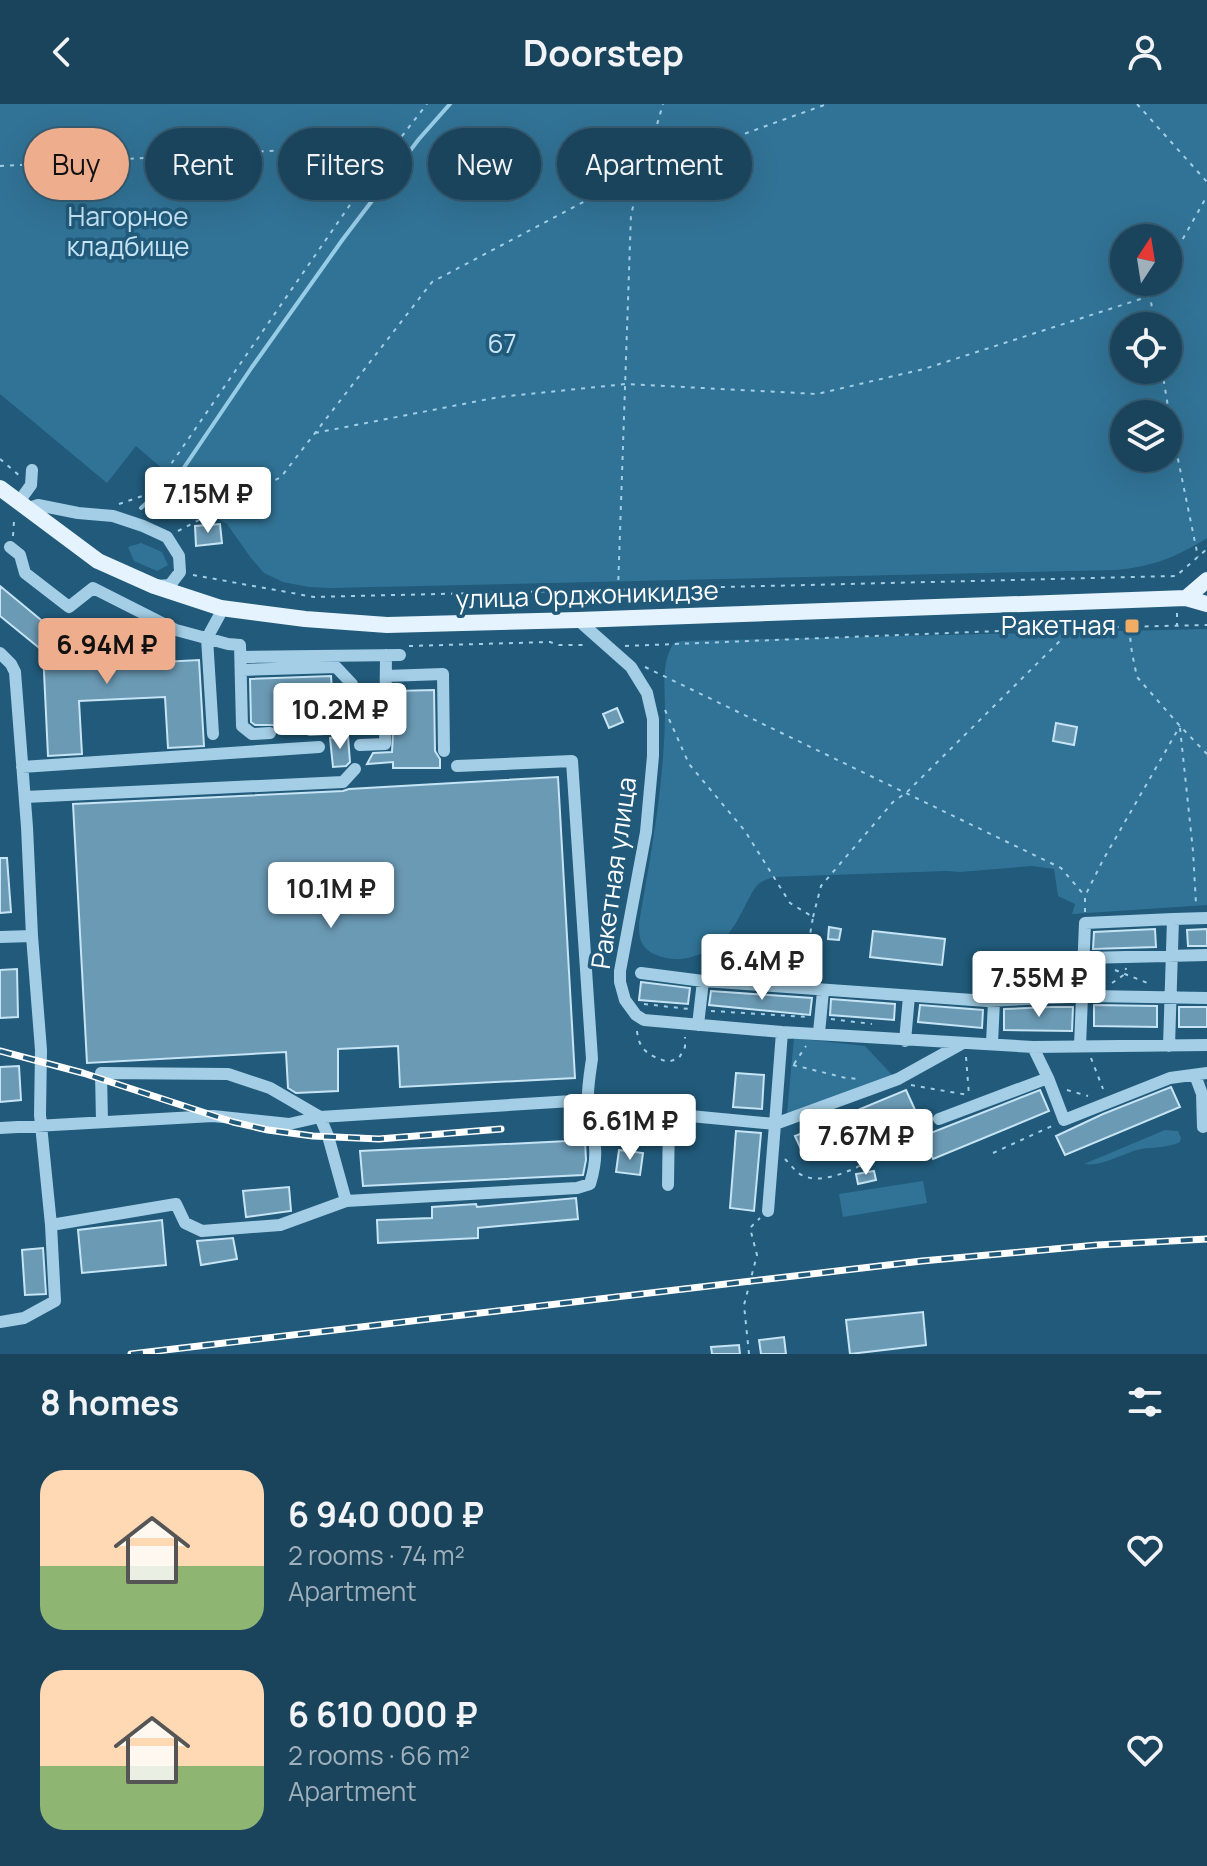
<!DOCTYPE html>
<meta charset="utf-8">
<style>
body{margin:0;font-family:Manrope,sans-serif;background:#224b62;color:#f1f3f6;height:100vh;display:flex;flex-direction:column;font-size:30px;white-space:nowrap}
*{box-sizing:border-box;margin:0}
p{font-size:26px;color:#9fb0bb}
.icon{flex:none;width:44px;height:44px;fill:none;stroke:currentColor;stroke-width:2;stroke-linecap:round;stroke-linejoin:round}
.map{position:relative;height:1250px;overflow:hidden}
.sheet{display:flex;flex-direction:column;background:#19445c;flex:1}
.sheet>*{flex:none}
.banner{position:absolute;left:24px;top:24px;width:800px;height:72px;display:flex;gap:16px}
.needle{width:52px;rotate:12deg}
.fabs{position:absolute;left:1110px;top:120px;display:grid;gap:16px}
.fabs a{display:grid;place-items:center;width:72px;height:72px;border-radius:50%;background:#19445c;box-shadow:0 8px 32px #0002,0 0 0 2px #375c72;font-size:40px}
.price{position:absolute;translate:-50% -68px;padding:0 18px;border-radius:8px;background:#fff;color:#222;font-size:26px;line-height:52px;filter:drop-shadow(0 2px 4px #0008)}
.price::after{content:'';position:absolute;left:50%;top:48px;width:24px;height:18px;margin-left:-12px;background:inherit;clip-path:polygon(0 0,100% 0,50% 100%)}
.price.selected{background:#eead8d;color:#111}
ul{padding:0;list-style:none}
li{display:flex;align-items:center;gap:24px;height:200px;padding:0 40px}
li span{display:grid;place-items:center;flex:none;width:224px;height:160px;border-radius:24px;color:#555}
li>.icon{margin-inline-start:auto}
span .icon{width:96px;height:96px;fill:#fffc;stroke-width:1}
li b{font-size:34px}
h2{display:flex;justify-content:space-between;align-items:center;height:96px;padding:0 40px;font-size:34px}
.tag{padding:0 28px;border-radius:36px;background:#19445c;box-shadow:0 8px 32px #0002,0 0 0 2px #375c72;font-size:28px;line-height:72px}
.tag.selected{background:#eead8d;color:#111}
header{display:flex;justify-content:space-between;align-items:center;height:104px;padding:0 40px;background:#19445c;font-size:36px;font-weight:700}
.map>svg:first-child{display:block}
.green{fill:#317396;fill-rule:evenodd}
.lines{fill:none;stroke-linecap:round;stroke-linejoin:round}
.stream{stroke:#97cce7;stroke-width:4}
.building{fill:#6b9ab5;stroke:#c6e4f4;stroke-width:2}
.path{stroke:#a3cee5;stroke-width:2;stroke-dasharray:4 6;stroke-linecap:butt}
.minor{stroke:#a3cee5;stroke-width:12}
.major{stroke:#e4f3fd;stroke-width:16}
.rail-casing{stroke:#fff;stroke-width:7}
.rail{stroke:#215a7a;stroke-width:4;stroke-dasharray:12;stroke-linecap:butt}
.poi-dot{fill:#f2ad65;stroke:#215a7a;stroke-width:3}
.labels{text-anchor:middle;stroke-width:7;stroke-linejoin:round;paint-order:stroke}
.park-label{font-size:26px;fill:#c6e4f4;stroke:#215a7a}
.street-label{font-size:26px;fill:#fff;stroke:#215a7a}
.poi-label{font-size:26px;fill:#fff;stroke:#215a7a;text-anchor:end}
</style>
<header><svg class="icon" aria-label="back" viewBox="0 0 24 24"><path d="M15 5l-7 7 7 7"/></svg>Doorstep<svg class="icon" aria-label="person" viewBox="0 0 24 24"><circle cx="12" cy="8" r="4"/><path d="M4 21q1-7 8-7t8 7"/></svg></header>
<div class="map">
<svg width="1207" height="1250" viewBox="0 0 1207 1250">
<rect width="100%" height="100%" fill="#215a7a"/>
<path class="green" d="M0,0H1207V434C1177,453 1151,463 1116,466L330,484L309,483L283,478L264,469L251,454L227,420L209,409L190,395L179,379L136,342L107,379L0,290ZM1124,134H1168V178H1124ZM1124,222H1168V266H1124ZM1124,310H1168V354H1124Z
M141,439L162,448L168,461L157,467L134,457L128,443Z
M1207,525V801L1072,810L1075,800L1058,792L1054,765L1032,762L960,768L947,767L773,773C769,775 765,776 761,778C754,783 751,791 747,798C733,826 723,845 691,853C679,857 665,855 654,850C640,843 639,834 639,819C651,749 665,677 665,605C665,584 661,557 674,539L681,537Z
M794,934L865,942L893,972L787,1010Z
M1165,1026L1178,1027L1181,1034L1180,1038C1168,1044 1154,1043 1141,1045C1122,1049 1103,1063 1084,1060Z
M923,1077L927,1099L843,1113L839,1090Z"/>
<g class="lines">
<path class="stream" d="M141,404L183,365L252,263L343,135L419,35L450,0"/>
</g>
<path class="building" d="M220,420L222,439L196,442L195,422Z
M0,482L64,535L66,563L199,556L204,642L168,644L165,593L79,597L82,650L48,652L43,547L0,512Z
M331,572L334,615L309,617L302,623L278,625L273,621H255L251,618L250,575Z
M434,586L435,647L440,655V664H393V658L367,660L373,649L392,648L395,587Z
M617,604L623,618L609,624L603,610Z
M1056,619L1077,623L1074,641L1053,637Z
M348,632L350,658L346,662L333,663L330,634Z
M558,673L575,974L400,983L398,942L338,945V987L296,989L288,984L286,948L87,959L73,700L343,687L349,685Z
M0,754H7L11,808L0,809Z
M829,823L841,825L839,836L828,835Z
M1155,825L1156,843L1093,845L1094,828Z
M1207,825V842H1188L1187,826Z
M873,827L945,835L942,861L870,853Z
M17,865L18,913L0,914V866Z
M641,878L690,884L688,900L639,896Z
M711,887L812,894L810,911L709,901Z
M831,895L895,900L894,916L830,911Z
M920,901L983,906L982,924L918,918Z
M1094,901L1157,902V923L1094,922Z
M1051,903H1073L1072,927L1004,926V905Z
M1179,903H1207V923H1179Z
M19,962L21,996L0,998V963Z
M736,969L764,971L762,1005L733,1003Z
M1171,983L1180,1003L1065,1051L1056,1032L1103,1010Z
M906,986L916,1008L805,1054L795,1032Z
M1040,986L1049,1007L933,1055L923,1032Z
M635,995L644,996L643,1009H634Z
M736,1027L761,1029L754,1107L730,1104Z
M568,1037H585L586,1056L583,1071L363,1082L360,1047Z
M619,1046L643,1049L640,1071L616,1068Z
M874,1067L876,1076L858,1080L856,1070Z
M289,1083L291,1107L246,1113L243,1087Z
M576,1094L578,1115L478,1124V1134L378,1139L377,1116L432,1114V1103L476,1100L477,1103Z
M162,1116L166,1161L82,1169L78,1126Z
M233,1134L237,1155L201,1161L197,1137Z
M43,1144L46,1190L25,1191L22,1146Z
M923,1208L926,1241L850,1250L846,1216Z
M784,1233L786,1250H761L759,1236Z
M739,1241L740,1250H712L711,1243Z"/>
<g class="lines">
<path class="path" d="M1137,0L1207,78
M0,62L394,40
M1168,161L1207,92
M1155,222L1150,192L1158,178
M1162,266L1171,321L1198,453
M315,329L499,293L626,280L817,290L924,265L1150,192
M0,355L21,373
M119,400L151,389L363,82L427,0
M178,427L281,373L432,178L644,66L827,0
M13,432L14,417L16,415
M193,471L314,493L1176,472L1207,445
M618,486L631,110L663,0
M1177,509V522
M1129,524L1132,549L1137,573L1180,622L1207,650
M409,542L550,538L559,541H586
M625,542L1073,524L1207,521
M645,563L1061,764L1085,792
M665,606L689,660L745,727L790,799L813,813C809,838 804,852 821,873
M1180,624L1193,747L1196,800
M1085,808V792L1103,756L1180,622
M813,813L821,782L893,698L907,688L1071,526
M1115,866L1150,880
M1112,879L1125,870L1126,864
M644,900L689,905
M711,907L809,913
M831,915L872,920
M637,927C639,948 651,952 668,958L679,954L685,943V933
M966,953L969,991
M1091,954L1103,985
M794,960L806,942
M793,961L846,974L861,975
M911,981L968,991
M1067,986L1088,992
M993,1049L1052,1022
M785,1055C790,1060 797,1070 804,1072C836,1086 903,1036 930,1020
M749,1250L744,1201L757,1151L750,1124L760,1114"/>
<path class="minor" d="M18,399L31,381L32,366
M26,405L38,401L78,409L113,412L143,422L167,433L179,452L180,468L170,481L157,482
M10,443L20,451L25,469L69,503L93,484L176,526L228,540L240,541L242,622L252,630L270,629
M578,516L631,563L647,589L653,615V652L646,728L620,867V878L625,896L636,911L644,916L782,928L1033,943L1207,941
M0,549L11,560L15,568L27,723L32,832L0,833
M241,553L400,551
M242,566L336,563L352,580L353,623L310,626
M386,572L443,570L444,647
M213,630L207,534L219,512L221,504
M360,641L385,640L386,551
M22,663L319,643
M25,693L343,678L355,665
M1085,854L1207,851
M641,869L703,877L987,897L1091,892L1207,894
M698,921L703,877
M782,928L775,1020L898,975L963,939
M819,929L823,887
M905,937L909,892
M992,939L994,897
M1080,942L1085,819L1173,815
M1169,942L1173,815L1207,814
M1033,943L1048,974
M1195,971L1202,990L1203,1023
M939,1015L1048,974L1064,1016L1170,974L1207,969
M102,1018L101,969L228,970L270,984L320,1013L588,996
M0,1024L213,1012L289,1020L320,1013L328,1032L346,1097L280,1121L202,1127L185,1119L176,1100L51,1121
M668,1081L669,1010L775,1020L768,1107
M346,1097L577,1084L590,1080C601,1044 592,1033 588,999C587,985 590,969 592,955L572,657L457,662
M0,1218L24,1214L55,1197L51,1121L40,1011L41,946L32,832"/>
<path class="major" d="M0,384L98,457L154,482L221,504L305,515L387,521L578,516L1186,494L1207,500
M1186,494L1207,476"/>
<g class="rail-casing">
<path id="rail" d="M0,947L83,969L233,1018L268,1026L313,1032L379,1035L501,1025
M131,1250L922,1157L1097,1141L1207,1135"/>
</g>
<use href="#rail" class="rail"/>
</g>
<rect class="poi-dot" x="1124" y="514" width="16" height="16" rx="4"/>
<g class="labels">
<g class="park-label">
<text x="128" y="122">Нагорное<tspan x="128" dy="30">кладбище</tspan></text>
<text x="502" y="249">67</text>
</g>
<g class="street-label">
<text transform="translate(587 491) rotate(-2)" y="9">улица Орджоникидзе</text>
<text transform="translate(614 769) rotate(-82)" y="9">Ракетная улица</text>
</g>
<g class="poi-label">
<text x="1116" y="531">Ракетная</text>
</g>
</g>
</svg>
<div class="fabs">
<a><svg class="needle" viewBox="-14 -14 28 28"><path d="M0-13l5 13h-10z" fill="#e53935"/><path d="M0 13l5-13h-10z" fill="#9fb0bb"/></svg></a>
<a><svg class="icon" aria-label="locate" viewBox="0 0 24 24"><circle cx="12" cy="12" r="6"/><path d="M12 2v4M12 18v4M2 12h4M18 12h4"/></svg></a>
<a><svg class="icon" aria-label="layers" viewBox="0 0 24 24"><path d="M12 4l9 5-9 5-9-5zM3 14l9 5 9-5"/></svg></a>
</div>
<b class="price" style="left:208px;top:431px">7.15M ₽</b>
<b class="price selected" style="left:107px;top:582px">6.94M ₽</b>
<b class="price" style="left:340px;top:647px">10.2M ₽</b>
<b class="price" style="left:331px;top:826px">10.1M ₽</b>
<b class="price" style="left:762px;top:898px">6.4M ₽</b>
<b class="price" style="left:1039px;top:915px">7.55M ₽</b>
<b class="price" style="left:630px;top:1058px">6.61M ₽</b>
<b class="price" style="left:866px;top:1073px">7.67M ₽</b>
<div class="banner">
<a class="tag selected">Buy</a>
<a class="tag">Rent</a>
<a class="tag">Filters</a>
<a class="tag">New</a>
<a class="tag">Apartment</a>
</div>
</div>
<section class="sheet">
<h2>8 homes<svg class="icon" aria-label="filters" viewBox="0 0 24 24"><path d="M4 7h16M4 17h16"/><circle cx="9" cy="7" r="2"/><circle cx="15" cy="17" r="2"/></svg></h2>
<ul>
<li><span style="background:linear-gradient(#ffd9b3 60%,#8fb573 0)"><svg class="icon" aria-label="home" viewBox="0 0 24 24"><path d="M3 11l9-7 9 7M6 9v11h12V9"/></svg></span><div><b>6 940 000 ₽</b><p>2 rooms · 74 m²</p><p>Apartment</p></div><svg class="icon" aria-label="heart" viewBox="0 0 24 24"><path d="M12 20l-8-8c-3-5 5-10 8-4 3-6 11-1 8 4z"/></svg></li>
<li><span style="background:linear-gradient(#ffd9b3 60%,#8fb573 0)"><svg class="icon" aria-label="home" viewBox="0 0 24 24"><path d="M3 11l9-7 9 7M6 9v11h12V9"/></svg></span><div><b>6 610 000 ₽</b><p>2 rooms · 66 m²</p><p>Apartment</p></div><svg class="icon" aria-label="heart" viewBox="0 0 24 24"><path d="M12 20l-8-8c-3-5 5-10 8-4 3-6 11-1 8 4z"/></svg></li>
</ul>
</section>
